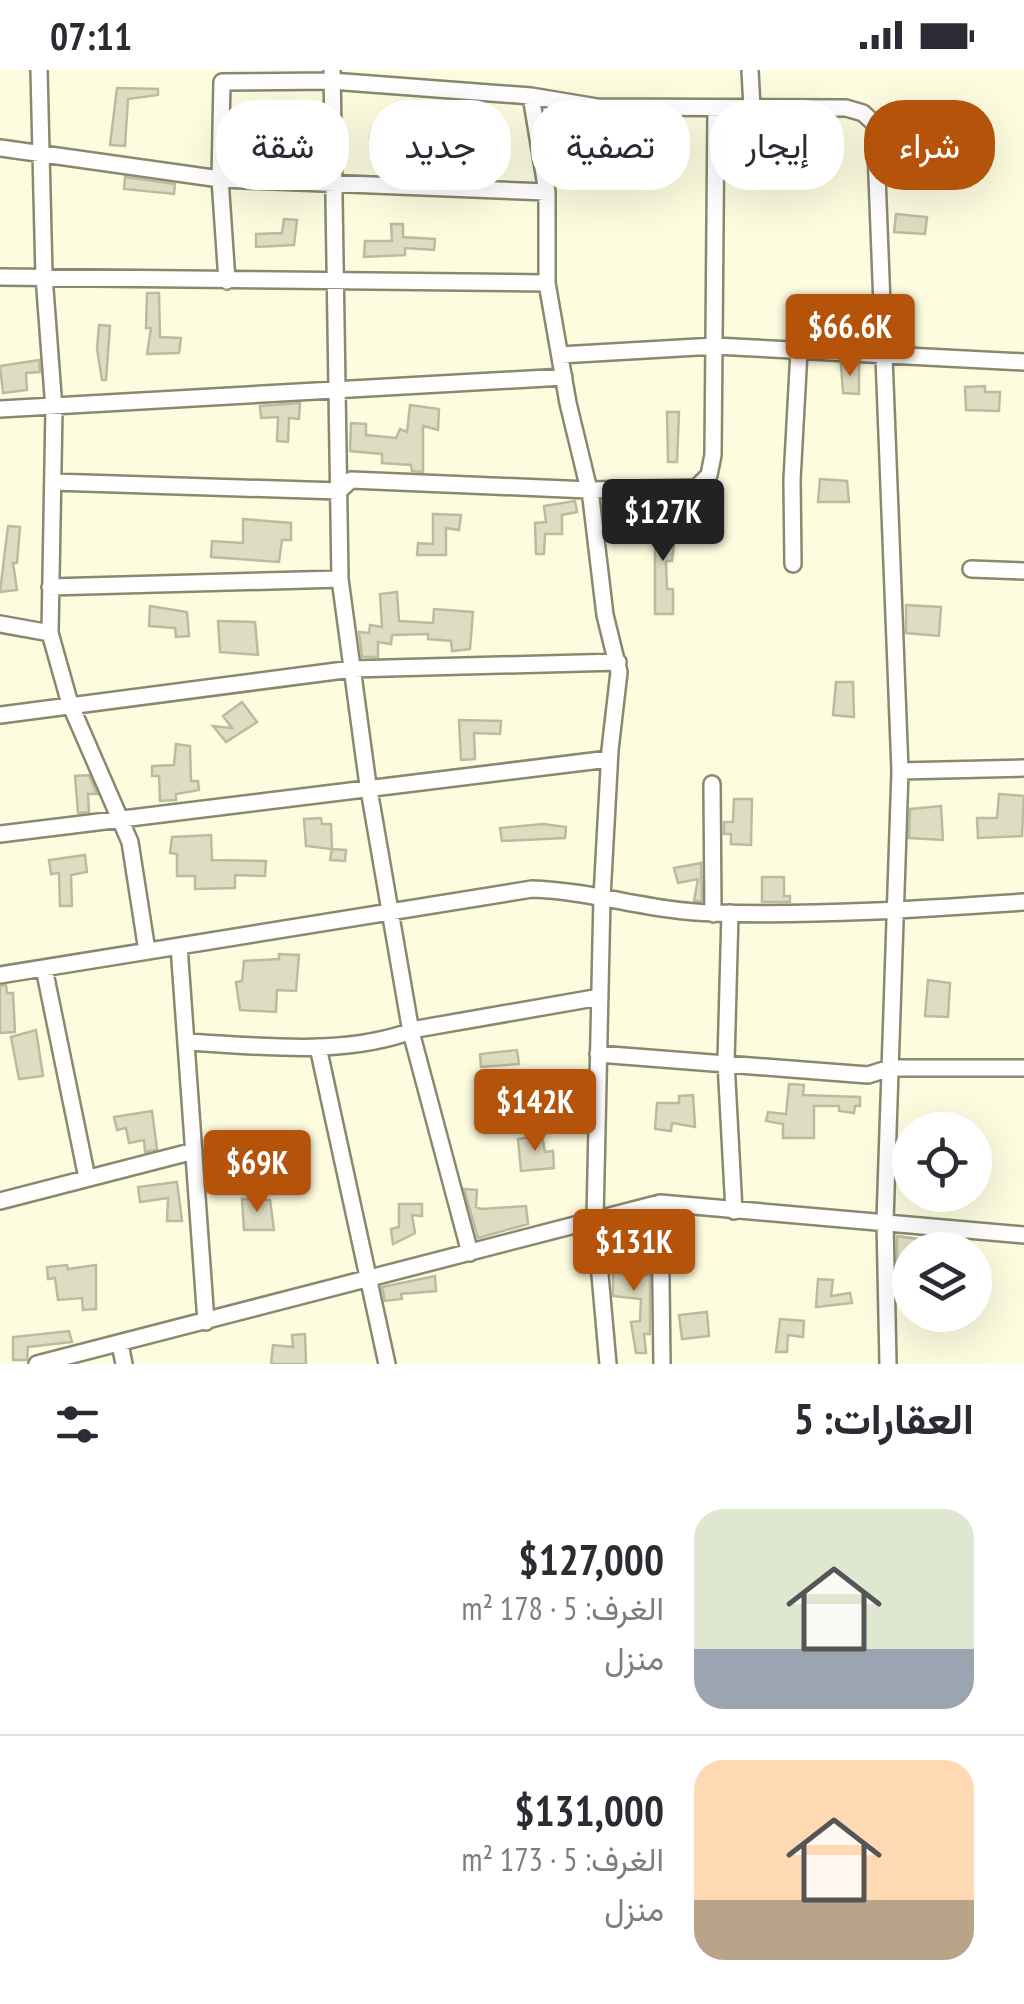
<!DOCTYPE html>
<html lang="ar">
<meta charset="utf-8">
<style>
body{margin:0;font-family:"PT Sans Narrow",Vazirmatn,sans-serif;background:#f2f2f3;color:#2b2b33;direction:rtl;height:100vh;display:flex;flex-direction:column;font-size:38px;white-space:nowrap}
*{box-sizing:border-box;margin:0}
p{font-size:32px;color:#7c7c81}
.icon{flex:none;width:55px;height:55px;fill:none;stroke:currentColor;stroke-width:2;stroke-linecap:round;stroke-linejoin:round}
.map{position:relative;height:1294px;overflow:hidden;direction:ltr}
.side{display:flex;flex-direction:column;background:#fff;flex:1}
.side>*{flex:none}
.banner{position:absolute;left:30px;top:30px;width:965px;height:90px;direction:rtl;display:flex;gap:20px}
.fabs{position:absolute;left:892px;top:1042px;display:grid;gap:20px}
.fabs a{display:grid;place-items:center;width:100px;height:100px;border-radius:50%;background:#fff;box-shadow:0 10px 40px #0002;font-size:50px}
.price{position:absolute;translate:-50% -85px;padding:0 22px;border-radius:10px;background:#b45309;color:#fff;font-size:32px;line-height:65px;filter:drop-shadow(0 2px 5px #0008)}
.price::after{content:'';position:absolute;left:50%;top:60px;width:30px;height:22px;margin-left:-15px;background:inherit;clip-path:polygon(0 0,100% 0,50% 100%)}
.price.active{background:#222;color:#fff}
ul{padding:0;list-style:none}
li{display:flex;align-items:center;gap:30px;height:250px;padding:0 50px}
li+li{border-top:2px solid #e1e1e2}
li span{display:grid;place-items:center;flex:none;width:280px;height:200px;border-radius:30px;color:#555}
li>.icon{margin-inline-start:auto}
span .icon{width:120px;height:120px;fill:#fffc;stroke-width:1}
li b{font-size:42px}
h2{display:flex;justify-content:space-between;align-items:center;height:120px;padding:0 50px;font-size:42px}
.pill{padding:0 35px;border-radius:40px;background:#fff;box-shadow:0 10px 40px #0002;font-size:35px;line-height:90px}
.pill.active{background:#b45309;color:#fff}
.status{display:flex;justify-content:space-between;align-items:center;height:70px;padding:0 50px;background:#fff;direction:ltr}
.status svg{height:28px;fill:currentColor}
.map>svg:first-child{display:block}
.building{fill:#dfddc1;stroke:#bdbb9f;stroke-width:2.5}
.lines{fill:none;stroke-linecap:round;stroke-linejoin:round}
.minor-casing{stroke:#8a886e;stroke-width:20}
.minor{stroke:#fff;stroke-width:15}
</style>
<div class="status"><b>07:11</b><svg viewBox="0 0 49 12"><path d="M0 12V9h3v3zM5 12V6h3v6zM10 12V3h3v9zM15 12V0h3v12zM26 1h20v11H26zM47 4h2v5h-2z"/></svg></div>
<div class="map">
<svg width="1024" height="1294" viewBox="0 0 1024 1294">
<rect width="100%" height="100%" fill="#fefcdf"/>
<path class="building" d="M117,18L158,19V25L128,29L125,76L110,75Z
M400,39L413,40L411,54L426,55L424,82L400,83L401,72L370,68L372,58L398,60Z
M246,49L261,51L262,66H294V75L278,76V80L232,78V63L244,64Z
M447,53H462V75H480V106H466V84L443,81Z
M956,71L972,72L971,87L922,83L923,75H956Z
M125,107L175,114L174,124L124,119Z
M896,144L927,147L925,164L894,162Z
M284,149L297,150L294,175L256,177V164L282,163Z
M391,154H403V167L435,169L434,180L405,178V185L364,187L365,171H392Z
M147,223H159L160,267L181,268L179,283L147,284L151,258H146Z
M99,255L110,256L106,310H102L97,279Z
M39,290L40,302L26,303L27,320L3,323L0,296Z
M841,294L859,295V324L843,323Z
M985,316V322H1000L999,341L966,340L965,317Z
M300,333L299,349L289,348L288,372L277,371L278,347L261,348L260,336Z
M410,335L439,339L438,360L423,356V402L412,401L411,395L382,393V384L350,381L351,353L366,354V365L396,368L400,359L407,362Z
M667,342H679L677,392H668Z
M820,409L847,411L849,432H818Z
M575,431L577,442L562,445V464H545L544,484H536L535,453L546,452L544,436Z
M433,444L461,445L459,460L446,458V485H417L418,473L433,474Z
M650,448L666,449L665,457H676L672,491H666L667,519H673V544H655V464H649Z
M243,449L291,453V470H282L279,492L211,487L212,471L243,473Z
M8,456L20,457L17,493H13L17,520L0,522Z
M397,522L399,551L433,553L434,539L473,542L470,579L452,581L451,571L428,569V564L392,565L391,574L378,572V587H362L359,562L369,563L370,555L382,557L380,524Z
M906,535L941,537L939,566L906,563Z
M150,536L187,542L189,566L176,567L175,558L149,556Z
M218,551L255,552L258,585L220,582Z
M836,612H853L854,647L833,645Z
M242,632L257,652L226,672L213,656L232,658L223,646Z
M459,650L501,651L500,664L474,663L475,689L461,690Z
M176,674L190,676L191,711H198L199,720L176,724V730L160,731L159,706H152V696L174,695Z
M89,705L97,724H88L89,742L78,743L75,706Z
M999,724L1024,726L1022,766L978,768L977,748H997Z
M734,729H752L751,775L731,774V764H724V752H733Z
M941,736L943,770L909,768L910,739Z
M321,748L322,754H331L332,779L346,780L345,791L330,790L332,779L306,776L304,749Z
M543,754L566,757L565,768L502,771L500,758Z
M211,765L212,790L266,791L265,806L235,805V818L195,819V806H177V784L170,783L172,767Z
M85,785L87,802L71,805L72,836H60L59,803L51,804L49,790Z
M701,793L702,831H694L698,809L678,813L674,798Z
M762,807H784V826H790V832H762Z
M279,884L299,885L296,921L277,920L276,942L240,940L236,912L242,911L244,891L279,889Z
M928,910L950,913L948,947L925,946Z
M6,915L7,923H13L15,962L0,963V916Z
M36,960L43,1006L19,1009L11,967Z
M517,980L519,994L481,997L480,984Z
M789,1014L804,1015L803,1025L860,1027V1036H855L854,1043L839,1041V1036H814V1068H783V1054L766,1051L768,1042L786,1044Z
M693,1025L695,1057L672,1053L671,1061L655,1059L657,1033H679V1026Z
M152,1041L157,1079L145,1082L144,1070L129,1073L126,1058L117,1060L114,1047Z
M542,1065L545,1082L553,1081L554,1098L521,1101L518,1069Z
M177,1112L182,1151H167L168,1128L140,1132L138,1117Z
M464,1119L477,1120L476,1137L481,1139L526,1136L528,1154L478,1168Z
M242,1129L270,1130L274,1160H244Z
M399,1134H422V1146L412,1145L415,1163L393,1174L391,1159L399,1157Z
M897,1166L948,1173L947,1180H910L906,1203L897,1202Z
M644,1188V1205H650V1264H644L646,1283H636L631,1252L640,1251L641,1229L613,1226V1189Z
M67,1195L68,1199L96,1195V1239L83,1240L82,1228L58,1230L55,1208L48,1209L47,1197Z
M435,1206L436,1221L401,1224L402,1229L385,1231L382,1217Z
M818,1209L833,1210L831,1226L850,1223L852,1233L816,1237Z
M707,1242L709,1266L682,1269L679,1245Z
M780,1249L804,1251L803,1267L788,1265L787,1282H776Z
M69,1261L72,1272L28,1277L27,1290H13V1267Z
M305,1264L306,1294H271L273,1275L293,1277L292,1265Z"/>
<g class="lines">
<g class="minor-casing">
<path id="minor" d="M39,0L44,206L54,339L50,563L70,634L130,772L147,881
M332,0L340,509L367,708L411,962L470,1183
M750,0L752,38
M531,26L547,122V213L568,333L591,428L605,545L619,602L610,680L602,827L595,1149L608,1294
M0,78L220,109L547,122
M0,207L547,213
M227,211L220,109L222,12L331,11L531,26L597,37L846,38L863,43L875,54L900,701L885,1151L888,1294
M560,285L715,276L1024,292
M0,339L564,307
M53,412L339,421L351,410L589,420L696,418L709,405L713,385L716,39
M793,494L792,410L799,281
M971,499L1024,501
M50,517L340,509
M0,554L50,563
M0,645L352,599L618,592
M900,701L1024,698
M712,714L713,844
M0,764L609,689
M730,843L726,992L734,1141
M179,876L206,1252
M44,898L87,1108
M0,905L532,819C594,821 652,842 715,843C818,846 921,839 1024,832
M186,972C262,976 345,987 417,959L600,927
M318,977L387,1294
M598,984L868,1005L890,998H1024
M0,1131L194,1081
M660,1133L662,1294
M120,1274L124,1294
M37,1294L660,1133L1024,1165"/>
</g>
<use href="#minor" class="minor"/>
</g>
</svg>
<div class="fabs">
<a><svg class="icon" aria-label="locate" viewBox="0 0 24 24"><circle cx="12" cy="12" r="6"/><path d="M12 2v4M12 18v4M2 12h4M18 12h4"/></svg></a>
<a><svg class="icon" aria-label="layers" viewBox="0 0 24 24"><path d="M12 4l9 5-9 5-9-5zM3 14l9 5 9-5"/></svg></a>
</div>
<b class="price" style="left:850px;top:309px">$66.6K</b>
<b class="price active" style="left:663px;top:494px">$127K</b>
<b class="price" style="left:535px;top:1084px">$142K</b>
<b class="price" style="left:257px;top:1145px">$69K</b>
<b class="price" style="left:634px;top:1224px">$131K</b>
<div class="banner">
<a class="pill active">شراء</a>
<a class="pill">إيجار</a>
<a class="pill">تصفية</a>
<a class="pill">جديد</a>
<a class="pill">شقة</a>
</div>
</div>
<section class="side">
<h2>العقارات: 5<svg class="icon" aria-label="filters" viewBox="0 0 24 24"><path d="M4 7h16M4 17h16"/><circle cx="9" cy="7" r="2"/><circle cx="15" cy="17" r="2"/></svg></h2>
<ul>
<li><span style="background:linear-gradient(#dfe7d0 70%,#9aa5b1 0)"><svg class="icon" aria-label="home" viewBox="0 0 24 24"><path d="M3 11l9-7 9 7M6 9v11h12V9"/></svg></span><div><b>$127,000</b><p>الغرف: 5 · 178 m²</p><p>منزل</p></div></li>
<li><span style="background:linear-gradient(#ffd9b3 70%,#b9a48a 0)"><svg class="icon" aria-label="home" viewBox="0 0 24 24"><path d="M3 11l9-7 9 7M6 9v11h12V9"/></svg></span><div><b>$131,000</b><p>الغرف: 5 · 173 m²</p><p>منزل</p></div></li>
</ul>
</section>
